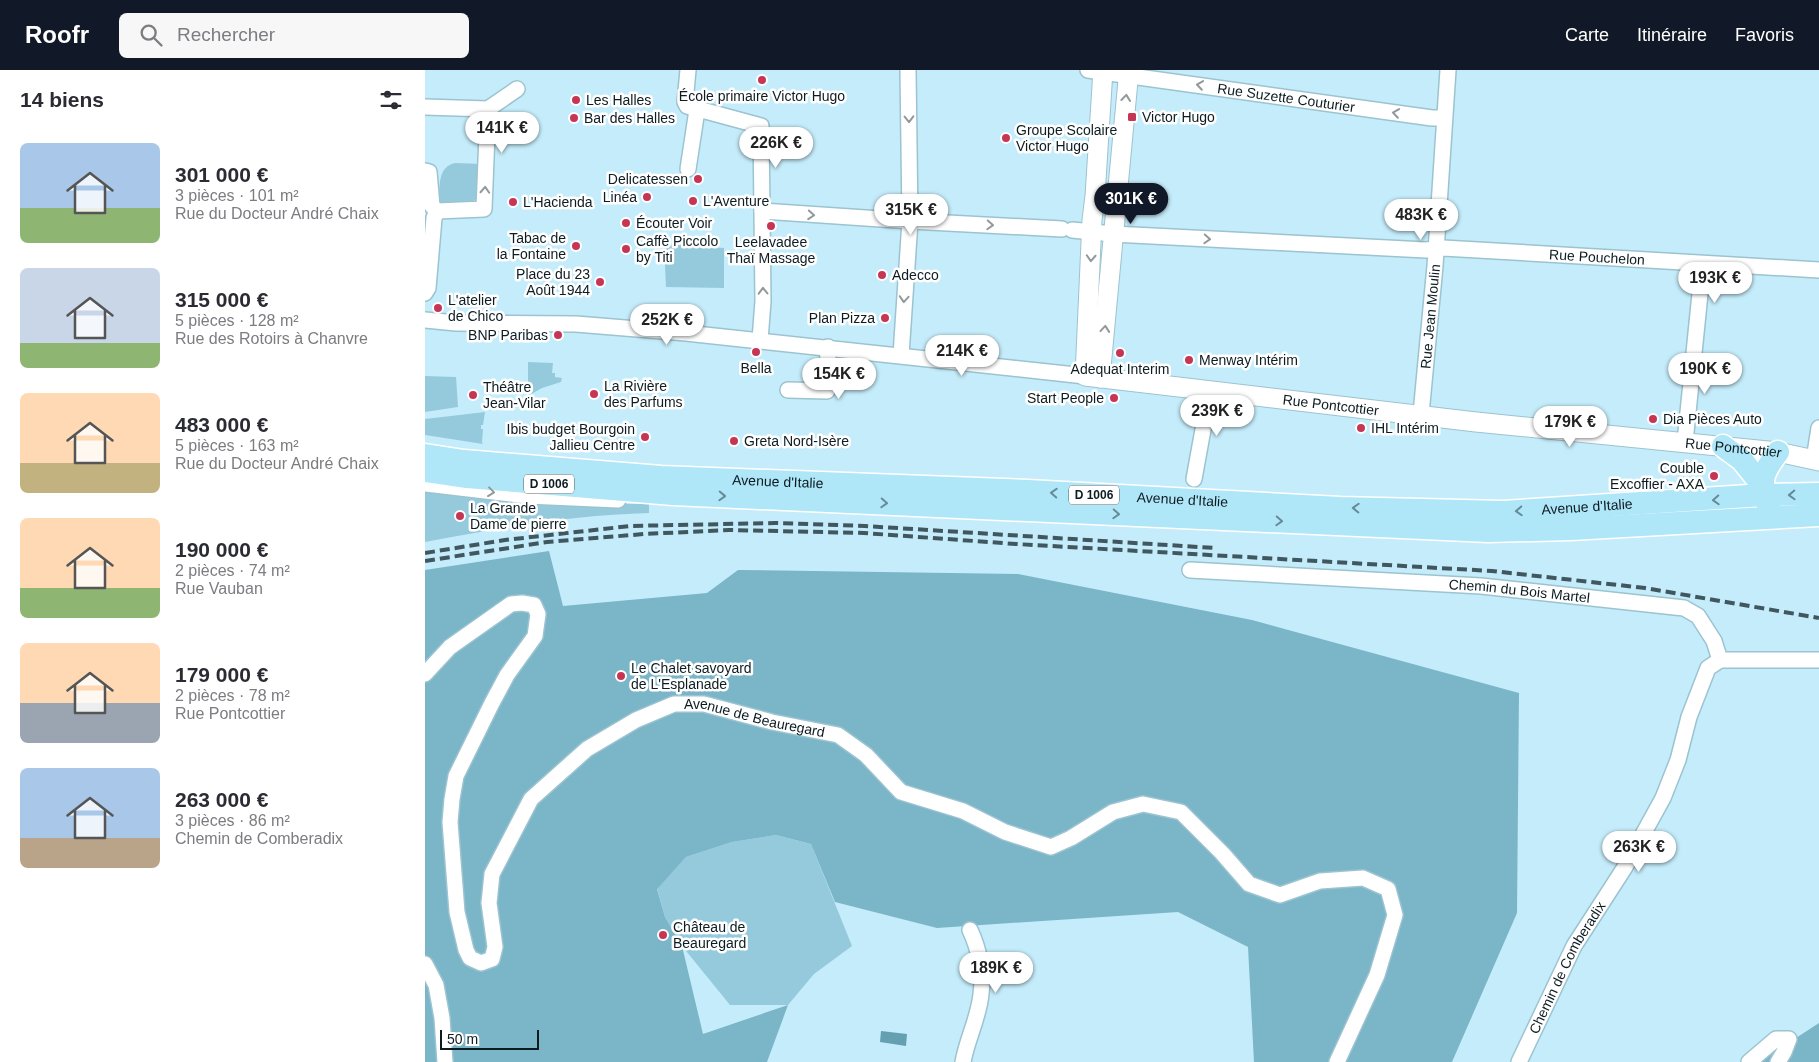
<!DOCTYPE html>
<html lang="fr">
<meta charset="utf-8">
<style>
body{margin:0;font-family:Helvetica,sans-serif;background:#f7f7f7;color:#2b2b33;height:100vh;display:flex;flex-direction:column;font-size:19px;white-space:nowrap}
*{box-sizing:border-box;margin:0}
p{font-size:16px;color:#7c7c81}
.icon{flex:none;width:28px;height:28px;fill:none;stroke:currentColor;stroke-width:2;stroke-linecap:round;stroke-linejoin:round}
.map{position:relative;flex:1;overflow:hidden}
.side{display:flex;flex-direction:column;background:#fff;width:425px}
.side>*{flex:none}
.scale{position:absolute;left:15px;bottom:12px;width:99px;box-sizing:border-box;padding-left:5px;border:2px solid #0d1c21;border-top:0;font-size:14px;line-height:18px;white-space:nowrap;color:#0d1c21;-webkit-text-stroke:4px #fff;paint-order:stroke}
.price{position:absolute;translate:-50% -42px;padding:0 11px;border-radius:18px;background:#fff;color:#222;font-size:16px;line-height:32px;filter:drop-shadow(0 1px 2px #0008)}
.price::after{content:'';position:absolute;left:50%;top:30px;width:15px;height:11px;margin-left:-8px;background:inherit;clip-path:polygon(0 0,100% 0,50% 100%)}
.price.on{background:#111827;color:#fff}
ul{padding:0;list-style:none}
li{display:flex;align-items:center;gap:15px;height:125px;padding:0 20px}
li span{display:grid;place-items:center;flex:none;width:140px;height:100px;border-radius:8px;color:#555}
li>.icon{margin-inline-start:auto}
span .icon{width:60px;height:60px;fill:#fffc;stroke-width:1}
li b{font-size:21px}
h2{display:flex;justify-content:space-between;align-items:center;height:60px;padding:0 20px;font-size:21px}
header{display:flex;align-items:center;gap:30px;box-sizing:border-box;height:70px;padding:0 25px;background:#111827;color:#fff}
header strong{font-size:24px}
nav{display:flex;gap:28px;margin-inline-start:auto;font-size:18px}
.search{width:350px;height:45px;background:#f7f7f7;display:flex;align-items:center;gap:12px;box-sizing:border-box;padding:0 18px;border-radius:8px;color:#7c7c81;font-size:19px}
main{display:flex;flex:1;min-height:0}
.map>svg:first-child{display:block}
.green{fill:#95cadd}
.forest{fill:#7bb5c8}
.water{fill:#659fb2}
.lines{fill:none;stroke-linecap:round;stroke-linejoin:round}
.minor-casing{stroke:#9cc3d0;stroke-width:18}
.tertiary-casing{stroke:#9cc3d0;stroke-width:21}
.primary-casing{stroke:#fff;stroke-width:25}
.minor{stroke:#fff;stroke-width:15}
.tertiary{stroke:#fff;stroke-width:19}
.primary{stroke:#afe6f8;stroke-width:22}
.rail{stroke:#41575f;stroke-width:4;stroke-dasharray:10 5;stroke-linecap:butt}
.oneway{stroke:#92999b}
.oneway2{stroke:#668b97}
.poi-dot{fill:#c63654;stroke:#fff;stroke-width:2}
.labels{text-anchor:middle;stroke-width:5;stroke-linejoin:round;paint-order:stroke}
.shield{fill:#fff;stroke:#566064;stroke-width:1}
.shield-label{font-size:12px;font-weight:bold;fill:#0d1c21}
.poi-label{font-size:14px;fill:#0d1c21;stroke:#fff;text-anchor:start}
.street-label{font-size:14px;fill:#0d1c21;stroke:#fff}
</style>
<header>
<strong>Roofr</strong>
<div class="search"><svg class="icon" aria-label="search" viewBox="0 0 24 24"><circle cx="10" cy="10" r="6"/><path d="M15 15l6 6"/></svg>Rechercher</div>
<nav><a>Carte</a><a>Itinéraire</a><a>Favoris</a></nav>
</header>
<main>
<section class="side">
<h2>14 biens<svg class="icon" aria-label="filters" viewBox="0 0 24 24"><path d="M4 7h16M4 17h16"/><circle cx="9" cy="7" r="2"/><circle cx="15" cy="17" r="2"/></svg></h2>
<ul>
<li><span style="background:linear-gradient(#a9c7e8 65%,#8fb573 0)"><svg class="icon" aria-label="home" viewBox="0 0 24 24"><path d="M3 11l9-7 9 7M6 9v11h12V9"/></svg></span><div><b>301 000 €</b><p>3 pièces · 101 m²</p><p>Rue du Docteur André Chaix</p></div></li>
<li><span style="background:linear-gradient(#c9d6e8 75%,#8fb573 0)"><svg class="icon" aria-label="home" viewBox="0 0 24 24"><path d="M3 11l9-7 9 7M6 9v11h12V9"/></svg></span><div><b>315 000 €</b><p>5 pièces · 128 m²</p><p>Rue des Rotoirs à Chanvre</p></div></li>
<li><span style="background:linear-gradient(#ffd9b3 70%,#c2b280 0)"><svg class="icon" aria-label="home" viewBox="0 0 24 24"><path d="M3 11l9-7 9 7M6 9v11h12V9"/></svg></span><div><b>483 000 €</b><p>5 pièces · 163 m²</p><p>Rue du Docteur André Chaix</p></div></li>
<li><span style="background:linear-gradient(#ffd9b3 70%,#8fb573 0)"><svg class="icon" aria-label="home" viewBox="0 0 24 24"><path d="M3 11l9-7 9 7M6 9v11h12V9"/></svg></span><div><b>190 000 €</b><p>2 pièces · 74 m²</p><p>Rue Vauban</p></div></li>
<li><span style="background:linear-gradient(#ffd9b3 60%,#9aa5b1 0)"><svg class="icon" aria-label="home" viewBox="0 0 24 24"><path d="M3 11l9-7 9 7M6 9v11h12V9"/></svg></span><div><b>179 000 €</b><p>2 pièces · 78 m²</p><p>Rue Pontcottier</p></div></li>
<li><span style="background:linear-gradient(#a9c7e8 70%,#b9a48a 0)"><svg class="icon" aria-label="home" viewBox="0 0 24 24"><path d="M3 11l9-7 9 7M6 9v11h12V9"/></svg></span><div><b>263 000 €</b><p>3 pièces · 86 m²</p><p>Chemin de Comberadix</p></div></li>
</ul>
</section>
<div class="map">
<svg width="1394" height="992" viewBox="0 0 1394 992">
<rect width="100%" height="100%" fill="#c5ecfa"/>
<path class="green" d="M30,93L57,94L55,126L46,133L14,132C15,117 12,97 30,93Z
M239,174L299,178V218L241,217Z
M103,292L128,293L127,303H130V307L137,308L136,312L117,318L103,326Z
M0,306L31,307L33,337L0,342Z
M60,342L58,355H56V359H58L57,372L58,374L0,365V349Z
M0,419L186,434H224V443C149,445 74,458 0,472Z
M351,765L386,774L427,876L389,904L363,935H305L257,876L240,847L232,818L261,787L307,772Z"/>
<path class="forest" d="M124,481L138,536L282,523L313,500L593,504L827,550L1094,623L1092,843L1027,992H829L823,877L753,842L512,858L410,832L386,774L351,765L307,772L261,787L232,819L240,847L257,876L278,964L363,935L342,992H0V500Z
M1394,953V992H1334Z"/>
<path class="water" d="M456,961L482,964L481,976L455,972Z"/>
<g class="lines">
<g class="minor-casing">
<g id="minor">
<path d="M263,0L260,32L262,36L336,56L338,231L335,270"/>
<path id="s1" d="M663,0L1007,48H1019"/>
<path d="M0,37L63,39L59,139L12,141"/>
<path d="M63,39L92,19"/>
<path d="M263,99L272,40"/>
<path d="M0,101L4,102L7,136L12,141"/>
<path d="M337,141L485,151L637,159"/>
<path id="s2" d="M647,160L688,164L1001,180L1018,178L1394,200"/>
<path d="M0,223L3,218L9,148L12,141"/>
<path d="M0,250L31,253L151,254L261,263L660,306"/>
<path d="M476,285L485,151L483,0"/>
<path d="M363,320L402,321L403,277"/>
<path id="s3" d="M996,344L1010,196L1023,0"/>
<path d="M1260,372L1278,194"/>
<path d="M1389,390L1394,358"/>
<path d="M769,409L785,321"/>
<path d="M0,414L102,426L193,430"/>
<path id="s4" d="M765,500L1056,516L1259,538L1273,546L1289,571L1295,590H1394"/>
<path id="s5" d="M0,604L25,577L86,534L97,533L109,535L113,544L110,566L82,605L67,633L31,706L27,729L25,752L32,842L41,880L45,888L56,893L67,889L70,877L64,833L67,804L106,729L162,679L211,650L249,634H279L347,652L413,665L441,685L476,722L538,741L580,762L626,777L646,768L688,742L718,734L756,742L797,783L824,814L855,825L895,811L938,808L963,819L970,845L952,905L912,992"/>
<path d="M0,894L11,915L17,948L20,992"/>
<path d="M538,992C542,969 554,947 556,924C559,903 554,879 545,860"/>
<path id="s6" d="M1094,992L1149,876L1200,797L1238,728L1253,690L1264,647L1283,598L1295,590"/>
<path d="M1324,992L1351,969H1364L1359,982L1353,992"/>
</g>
</g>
<g class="tertiary-casing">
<g id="tertiary">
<path id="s7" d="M678,0L670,126L667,150L660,306L1051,352L1353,382L1394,391"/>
<path d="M675,308L704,0"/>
</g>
</g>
<g class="primary-casing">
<g id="primary">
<path d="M1298,376L1317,390L1337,415"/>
<path id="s8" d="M0,385L39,391L236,407L603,421L915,438L1078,442L1339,425L1394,424"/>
<path d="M0,401L42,407L248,424L1063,461L1146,459L1394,445"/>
<path d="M1344,438C1334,412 1336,404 1353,382"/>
</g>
</g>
<use href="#minor" class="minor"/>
<use href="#tertiary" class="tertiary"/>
<use href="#primary" class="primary"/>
<path class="rail" d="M0,483L80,470L205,456L350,453L440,456L790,478
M0,491L122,472L219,464L304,460L439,463L591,474L1067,501L1220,518L1394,548"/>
</g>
<defs><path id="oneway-chevron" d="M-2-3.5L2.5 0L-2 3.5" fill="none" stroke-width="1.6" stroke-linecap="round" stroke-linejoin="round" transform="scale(1.25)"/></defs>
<g class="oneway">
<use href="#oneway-chevron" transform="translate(775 15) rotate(-172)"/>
<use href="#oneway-chevron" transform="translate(701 28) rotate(-84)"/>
<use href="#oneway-chevron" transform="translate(971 43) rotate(-172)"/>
<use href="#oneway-chevron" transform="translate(484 49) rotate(89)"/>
<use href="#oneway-chevron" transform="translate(60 120) rotate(-87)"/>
<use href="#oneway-chevron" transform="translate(386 145) rotate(4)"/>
<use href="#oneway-chevron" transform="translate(565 155) rotate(3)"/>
<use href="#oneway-chevron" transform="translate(782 169) rotate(3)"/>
<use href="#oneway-chevron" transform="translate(666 188) rotate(93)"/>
<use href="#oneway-chevron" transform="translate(338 221) rotate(-91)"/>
<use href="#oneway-chevron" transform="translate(479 229) rotate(94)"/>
<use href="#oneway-chevron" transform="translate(680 259) rotate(-85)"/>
<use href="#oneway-chevron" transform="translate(66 422) rotate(7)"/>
</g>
<g class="oneway2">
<use href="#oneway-chevron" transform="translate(629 423) rotate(-177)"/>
<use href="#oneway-chevron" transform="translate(1367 425) rotate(178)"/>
<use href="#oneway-chevron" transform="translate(297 426) rotate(2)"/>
<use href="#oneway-chevron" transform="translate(1291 430) rotate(177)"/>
<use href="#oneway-chevron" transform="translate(459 433) rotate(3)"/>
<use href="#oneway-chevron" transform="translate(931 438) rotate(-178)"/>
<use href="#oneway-chevron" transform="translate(1094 441) rotate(177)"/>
<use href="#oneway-chevron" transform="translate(691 444) rotate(3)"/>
<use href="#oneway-chevron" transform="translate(854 451) rotate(3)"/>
</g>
<g class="poi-dot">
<circle cx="337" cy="10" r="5"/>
<circle cx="151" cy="30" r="5"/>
<rect x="702" y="42" width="10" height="10" rx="2.5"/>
<circle cx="149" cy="48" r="5"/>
<circle cx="581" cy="68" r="5"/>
<circle cx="273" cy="109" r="5"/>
<circle cx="222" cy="127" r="5"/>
<circle cx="268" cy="131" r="5"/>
<circle cx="88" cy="132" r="5"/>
<circle cx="201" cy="153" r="5"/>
<circle cx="346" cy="156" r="5"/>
<circle cx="151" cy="176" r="5"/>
<circle cx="201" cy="179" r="5"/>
<circle cx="457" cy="205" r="5"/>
<circle cx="175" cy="212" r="5"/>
<circle cx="13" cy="238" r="5"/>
<circle cx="460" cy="248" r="5"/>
<circle cx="133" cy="265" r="5"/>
<circle cx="331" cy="282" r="5"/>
<circle cx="695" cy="283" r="5"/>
<circle cx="764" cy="290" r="5"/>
<circle cx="169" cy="324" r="5"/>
<circle cx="48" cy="325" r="5"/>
<circle cx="689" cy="328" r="5"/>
<circle cx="1228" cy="349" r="5"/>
<circle cx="936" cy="358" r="5"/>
<circle cx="220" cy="367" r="5"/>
<circle cx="309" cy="371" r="5"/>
<circle cx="1289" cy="406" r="5"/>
<circle cx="35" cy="446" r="5"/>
<circle cx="196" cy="606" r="5"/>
<circle cx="238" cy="865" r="5"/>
</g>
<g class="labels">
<g class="shield">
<rect x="99" y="404.5" width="50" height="19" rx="4"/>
<rect x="644" y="415.5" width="50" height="19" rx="4"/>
</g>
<g class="shield-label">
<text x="124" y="418">D 1006</text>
<text x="669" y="429">D 1006</text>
</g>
<g class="poi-label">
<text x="337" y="31" text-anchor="middle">École primaire Victor Hugo</text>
<text x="161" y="35">Les Halles</text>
<text x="717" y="52">Victor Hugo</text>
<text x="159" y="53">Bar des Halles</text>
<text x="591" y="65">Groupe Scolaire<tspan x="591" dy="16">Victor Hugo</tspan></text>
<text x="263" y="114" text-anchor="end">Delicatessen</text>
<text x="212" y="132" text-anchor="end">Linéa</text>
<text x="278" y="136">L'Aventure</text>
<text x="98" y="137">L'Hacienda</text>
<text x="211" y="158">Écouter Voir</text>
<text x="141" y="173" text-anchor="end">Tabac de<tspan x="141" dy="16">la Fontaine</tspan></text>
<text x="211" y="176">Caffè Piccolo<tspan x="211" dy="16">by Titi</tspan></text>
<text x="346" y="177" text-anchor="middle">Leelavadee<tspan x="346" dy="16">Thaï Massage</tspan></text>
<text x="165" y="209" text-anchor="end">Place du 23<tspan x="165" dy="16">Août 1944</tspan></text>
<text x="467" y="210">Adecco</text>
<text x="23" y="235">L'atelier<tspan x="23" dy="16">de Chico</tspan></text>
<text x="450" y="253" text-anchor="end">Plan Pizza</text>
<text x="123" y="270" text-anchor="end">BNP Paribas</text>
<text x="774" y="295">Menway Intérim</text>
<text x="331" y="303" text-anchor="middle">Bella</text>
<text x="695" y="304" text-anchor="middle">Adequat Interim</text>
<text x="179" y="321">La Rivière<tspan x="179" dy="16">des Parfums</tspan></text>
<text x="58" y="322">Théâtre<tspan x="58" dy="16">Jean-Vilar</tspan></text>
<text x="679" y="333" text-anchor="end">Start People</text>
<text x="1238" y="354">Dia Pièces Auto</text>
<text x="946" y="363">IHL Intérim</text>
<text x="210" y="364" text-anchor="end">Ibis budget Bourgoin<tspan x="210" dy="16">Jallieu Centre</tspan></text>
<text x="319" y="376">Greta Nord-Isère</text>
<text x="1279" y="403" text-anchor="end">Couble<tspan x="1279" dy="16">Excoffier - AXA</tspan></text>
<text x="45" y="443">La Grande<tspan x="45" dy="16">Dame de pierre</tspan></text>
<text x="206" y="603">Le Chalet savoyard<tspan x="206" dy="16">de L'Esplanade</tspan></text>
<text x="248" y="862">Château de<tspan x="248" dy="16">Beauregard</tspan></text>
</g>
<g class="street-label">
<text dy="5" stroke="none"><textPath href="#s1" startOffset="200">Rue Suzette Couturier</textPath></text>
<text dy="5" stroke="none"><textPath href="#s2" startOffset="526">Rue Pouchelon</textPath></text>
<text dy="5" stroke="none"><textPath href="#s3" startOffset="98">Rue Jean Moulin</textPath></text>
<text dy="5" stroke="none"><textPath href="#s7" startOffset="554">Rue Pontcottier</textPath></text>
<text dy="5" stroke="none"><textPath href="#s7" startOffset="959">Rue Pontcottier</textPath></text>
<text dy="5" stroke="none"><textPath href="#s8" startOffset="354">Avenue d'Italie</textPath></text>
<text dy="5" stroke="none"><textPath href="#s8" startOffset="759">Avenue d'Italie</textPath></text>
<text dy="5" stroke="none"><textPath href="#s8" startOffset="1164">Avenue d'Italie</textPath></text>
<text dy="5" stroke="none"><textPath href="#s4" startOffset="330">Chemin du Bois Martel</textPath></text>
<text dy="5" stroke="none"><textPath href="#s5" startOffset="962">Avenue de Beauregard</textPath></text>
<text dy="5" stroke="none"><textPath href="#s6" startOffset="106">Chemin de Comberadix</textPath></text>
</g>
</g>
</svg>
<div class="scale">50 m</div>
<b class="price" style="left:77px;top:84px">141K €</b>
<b class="price" style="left:351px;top:99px">226K €</b>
<b class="price on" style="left:706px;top:155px">301K €</b>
<b class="price" style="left:486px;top:166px">315K €</b>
<b class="price" style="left:996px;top:171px">483K €</b>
<b class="price" style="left:1290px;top:234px">193K €</b>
<b class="price" style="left:242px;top:276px">252K €</b>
<b class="price" style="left:537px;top:307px">214K €</b>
<b class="price" style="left:1280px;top:325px">190K €</b>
<b class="price" style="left:414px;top:330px">154K €</b>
<b class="price" style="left:792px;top:367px">239K €</b>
<b class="price" style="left:1145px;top:378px">179K €</b>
<b class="price" style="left:1214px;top:803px">263K €</b>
<b class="price" style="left:571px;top:924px">189K €</b>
</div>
</main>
